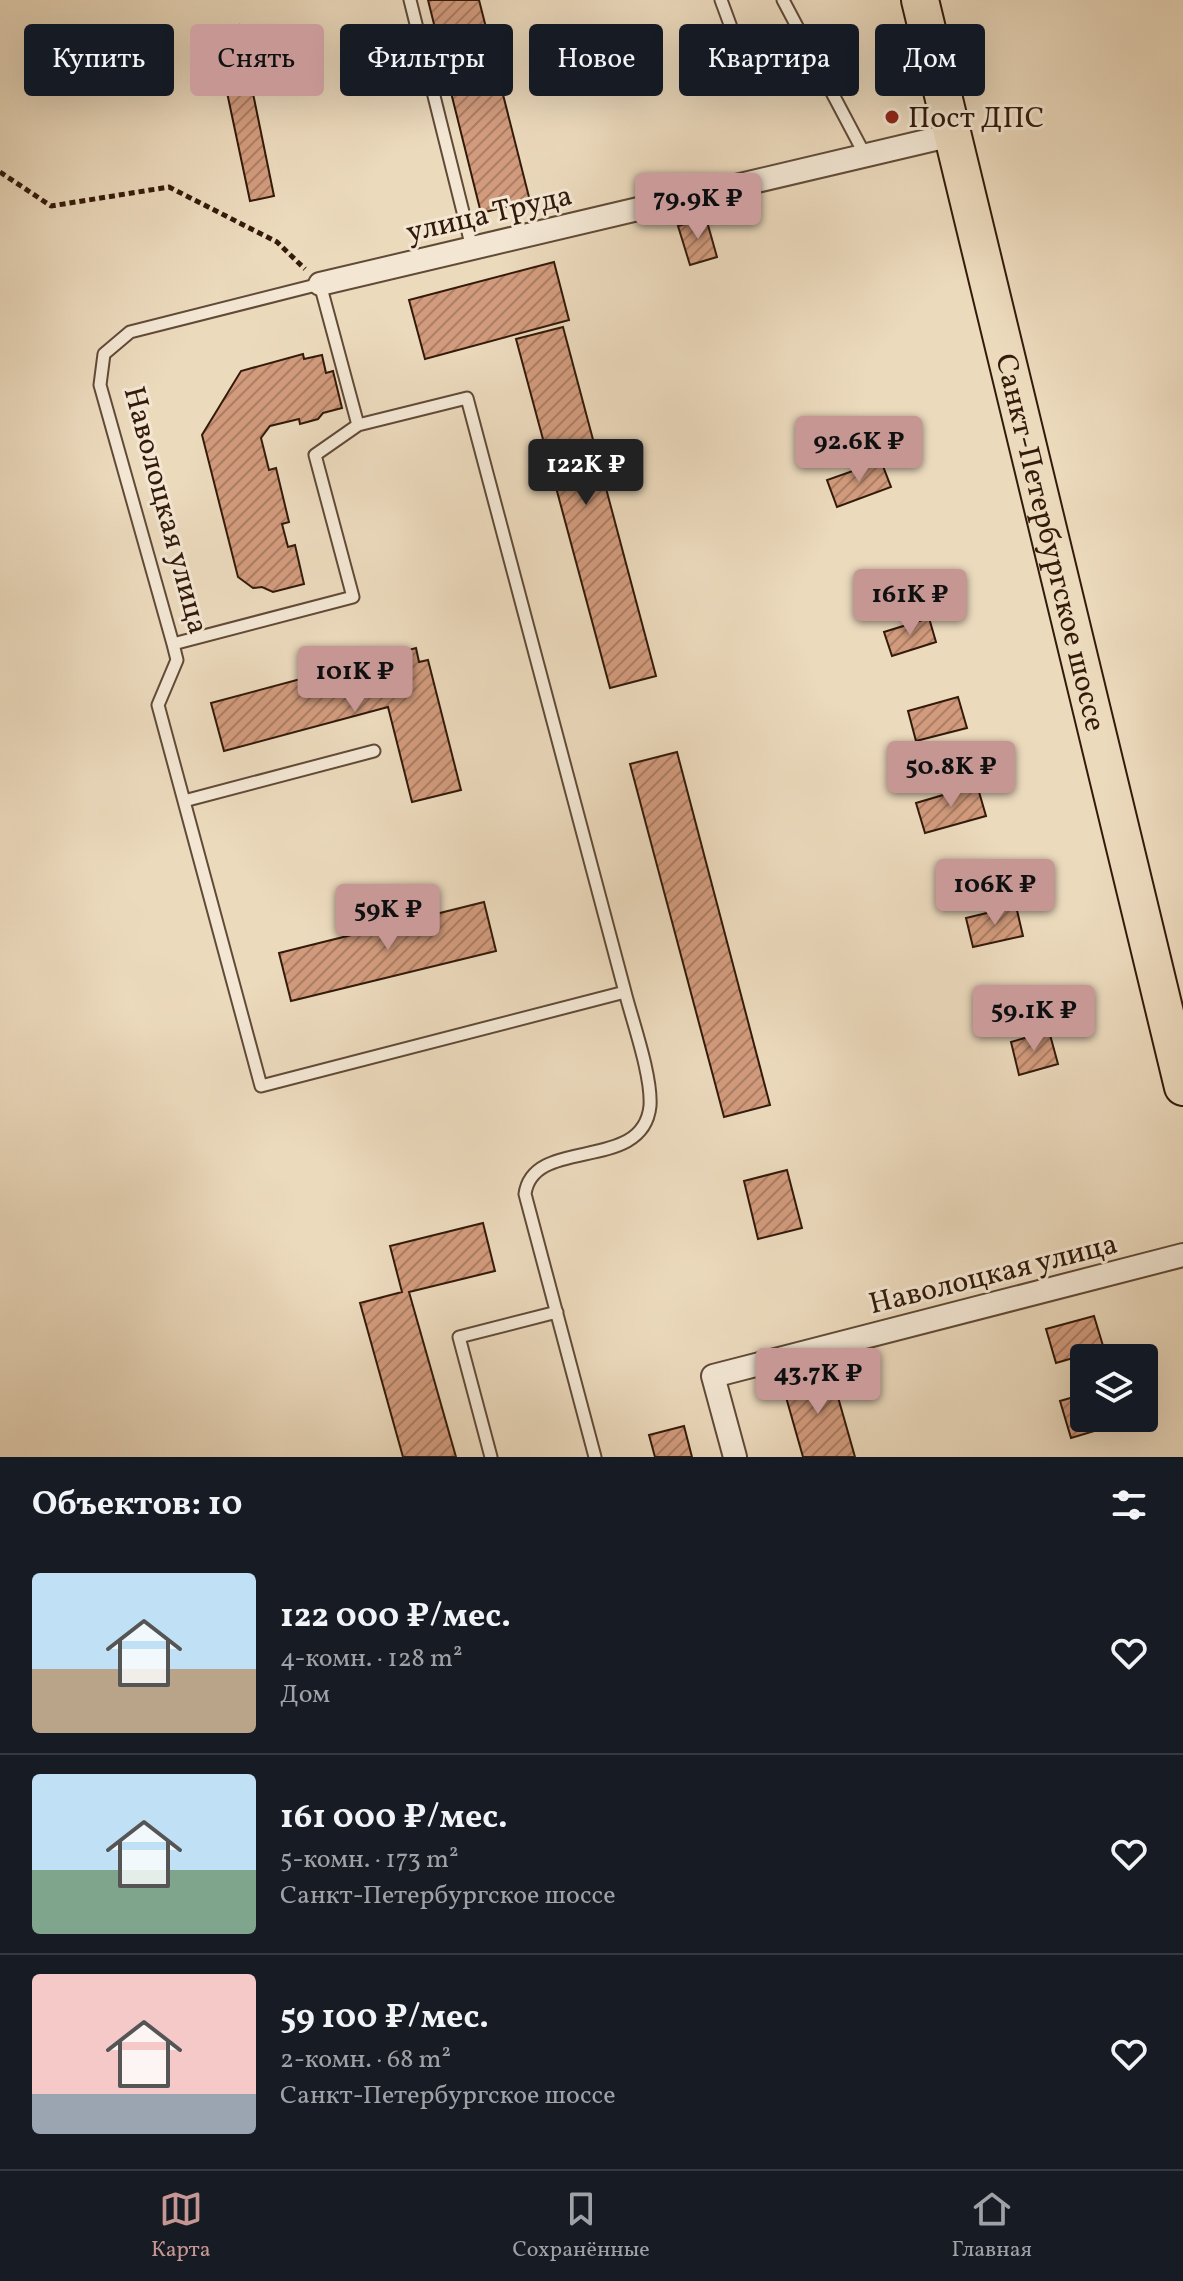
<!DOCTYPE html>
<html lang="ru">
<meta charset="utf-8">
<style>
body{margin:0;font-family:Vollkorn,serif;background:#20242c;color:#f1f3f6;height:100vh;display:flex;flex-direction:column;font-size:30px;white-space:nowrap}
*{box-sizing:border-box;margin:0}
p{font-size:26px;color:#9ea1a6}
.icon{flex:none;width:44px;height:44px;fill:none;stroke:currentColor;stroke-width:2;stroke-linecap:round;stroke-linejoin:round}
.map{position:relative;height:1457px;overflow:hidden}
.panel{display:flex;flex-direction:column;background:#171b24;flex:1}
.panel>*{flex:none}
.banner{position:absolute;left:24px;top:24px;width:1136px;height:72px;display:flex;gap:16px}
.tools{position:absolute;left:1070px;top:1344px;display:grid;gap:16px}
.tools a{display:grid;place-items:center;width:88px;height:88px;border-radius:8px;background:#171b24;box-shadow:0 8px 32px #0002;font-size:40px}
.price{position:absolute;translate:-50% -68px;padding:0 18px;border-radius:8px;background:#c59692;color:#111;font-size:26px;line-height:52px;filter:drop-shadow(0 2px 4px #0008)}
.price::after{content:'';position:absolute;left:50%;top:48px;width:24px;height:18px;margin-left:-12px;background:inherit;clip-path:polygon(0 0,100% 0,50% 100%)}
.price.current{background:#222;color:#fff}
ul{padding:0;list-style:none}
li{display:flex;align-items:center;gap:24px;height:200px;padding:0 32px}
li+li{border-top:2px solid #363941}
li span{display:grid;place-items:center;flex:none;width:224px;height:160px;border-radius:8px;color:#555}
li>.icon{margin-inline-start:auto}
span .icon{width:96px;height:96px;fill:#fffc;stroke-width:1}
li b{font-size:34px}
h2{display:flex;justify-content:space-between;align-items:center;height:96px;padding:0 32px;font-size:34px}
.tag{padding:0 28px;border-radius:8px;background:#171b24;box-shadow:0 8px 32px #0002;font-size:28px;line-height:72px}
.tag.current{background:#c59692;color:#111}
.menu{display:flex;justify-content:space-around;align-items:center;height:112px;border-top:2px solid #363941;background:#171b24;font-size:22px;color:#9ea1a6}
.menu a{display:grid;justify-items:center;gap:4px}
.menu .current{color:#c59692}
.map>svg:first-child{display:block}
.building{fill:url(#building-hatch);stroke:#331a0a;stroke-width:2}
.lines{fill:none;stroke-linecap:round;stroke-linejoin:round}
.service-casing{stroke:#614a37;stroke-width:15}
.minor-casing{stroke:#614a37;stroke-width:26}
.primary-casing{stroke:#331a0a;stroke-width:40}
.path{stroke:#331a0a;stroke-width:5;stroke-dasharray:6 4;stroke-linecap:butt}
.service{stroke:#f3e7d4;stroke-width:11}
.minor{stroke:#f3e7d4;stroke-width:22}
.primary{stroke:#ecdabd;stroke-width:36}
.poi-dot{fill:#8f2418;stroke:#f3e7d4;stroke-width:3}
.labels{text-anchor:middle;stroke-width:6;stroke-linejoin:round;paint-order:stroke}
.poi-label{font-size:30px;fill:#331a0a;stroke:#f3e7d4;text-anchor:start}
.street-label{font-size:30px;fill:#331a0a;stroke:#f3e7d4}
</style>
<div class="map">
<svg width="1183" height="1457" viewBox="0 0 1183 1457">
<defs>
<pattern id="building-hatch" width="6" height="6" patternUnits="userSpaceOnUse" patternTransform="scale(2)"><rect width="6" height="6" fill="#d29b7d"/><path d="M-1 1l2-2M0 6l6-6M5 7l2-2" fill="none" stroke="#ab7e65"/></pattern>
</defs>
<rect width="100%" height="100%" fill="#ecdabd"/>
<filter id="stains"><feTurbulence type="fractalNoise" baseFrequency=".0025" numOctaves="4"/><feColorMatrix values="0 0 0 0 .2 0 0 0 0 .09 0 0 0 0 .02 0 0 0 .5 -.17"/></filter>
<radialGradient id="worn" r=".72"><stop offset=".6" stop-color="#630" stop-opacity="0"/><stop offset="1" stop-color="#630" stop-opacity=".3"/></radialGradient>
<path class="building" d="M428,0H479L530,201L481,213Z
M239,25L274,196L250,201L214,31Z
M706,218L717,257L690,265L678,226Z
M554,262L569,320L425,359L409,300Z
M563,327L656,676L610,688L516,339Z
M303,354L304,359L322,355L326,373L333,371L342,408L323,413L318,419L300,424L299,419L270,426L261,438L269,470L276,468L289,522L282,524L288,547L295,545L304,584L273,592L262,587L253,588L238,577L202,435L241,371Z
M881,461L891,487L837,507L827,480Z
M929,618L936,642L892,656L884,632Z
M416,648L419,662L428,660L461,790L412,802L388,707L224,751L211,703Z
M958,697L967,728L916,741L908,711Z
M677,752L770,1105L724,1117L630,764Z
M977,785L986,816L925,833L916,803Z
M484,902L496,951L291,1001L279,953Z
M1016,906L1023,936L973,947L966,918Z
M1049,1031L1058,1064L1019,1075L1011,1042Z
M787,1170L802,1228L758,1239L744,1181Z
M483,1223L495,1271L409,1292L456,1457H403L360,1303L402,1292L390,1246Z
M1094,1316L1104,1349L1056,1363L1046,1329Z
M830,1369L855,1457H803L782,1383Z
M1084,1394V1418H1131V1420L1071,1438L1060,1401Z
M684,1426L692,1457H655L649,1435Z"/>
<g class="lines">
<g class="service-casing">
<path id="service" d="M410,0L472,248
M721,0L735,38L759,51L806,44
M783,0L865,155
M173,644L353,597L315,455L358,425L467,398L625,992L261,1086L158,705L177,660L173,644L100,385L104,354L130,332L320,284L358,425
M184,801L374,751
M491,1457L459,1337L557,1312
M595,1457L525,1194C533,1135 643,1174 650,1106C652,1076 633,1023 625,992"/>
</g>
<g class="minor-casing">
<path id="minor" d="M320,284L952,135
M735,1457L713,1376L1183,1255"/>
</g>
<g class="primary-casing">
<g id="primary">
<path id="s1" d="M920,0L1183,1087"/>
</g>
</g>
<path class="path" d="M0,172L51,206L169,187L277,242L305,269"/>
<use href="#service" class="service"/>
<use href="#minor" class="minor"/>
<use href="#primary" class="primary"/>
</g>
<circle class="poi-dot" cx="892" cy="117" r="8"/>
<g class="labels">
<g class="poi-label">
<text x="908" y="127">Пост ДПС</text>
</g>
<g class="street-label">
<text transform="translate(489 213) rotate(-13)" y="10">улица Труда</text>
<text transform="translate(167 510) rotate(75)" y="10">Наволоцкая улица</text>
<text dy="10" stroke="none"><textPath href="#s1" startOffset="558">Санкт-Петербургское шоссе</textPath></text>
<text transform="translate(993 1273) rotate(-14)" y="10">Наволоцкая улица</text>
</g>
</g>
<rect width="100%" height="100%" filter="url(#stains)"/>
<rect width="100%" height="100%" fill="url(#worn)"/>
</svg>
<div class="tools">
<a><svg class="icon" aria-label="layers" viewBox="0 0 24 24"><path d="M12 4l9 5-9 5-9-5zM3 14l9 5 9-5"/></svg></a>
</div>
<b class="price" style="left:698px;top:241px">79.9K ₽</b>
<b class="price" style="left:859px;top:484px">92.6K ₽</b>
<b class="price current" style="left:586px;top:507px">122K ₽</b>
<b class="price" style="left:910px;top:637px">161K ₽</b>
<b class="price" style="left:355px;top:714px">101K ₽</b>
<b class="price" style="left:951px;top:809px">50.8K ₽</b>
<b class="price" style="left:995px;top:927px">106K ₽</b>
<b class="price" style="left:388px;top:952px">59K ₽</b>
<b class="price" style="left:1034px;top:1053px">59.1K ₽</b>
<b class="price" style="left:818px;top:1416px">43.7K ₽</b>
<div class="banner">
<a class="tag">Купить</a>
<a class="tag current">Снять</a>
<a class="tag">Фильтры</a>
<a class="tag">Новое</a>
<a class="tag">Квартира</a>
<a class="tag">Дом</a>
</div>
</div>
<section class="panel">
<h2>Объектов: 10<svg class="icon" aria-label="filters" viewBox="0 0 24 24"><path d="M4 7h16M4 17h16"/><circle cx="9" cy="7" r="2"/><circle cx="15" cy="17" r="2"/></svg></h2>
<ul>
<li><span style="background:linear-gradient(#bfe0f5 60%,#b9a48a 0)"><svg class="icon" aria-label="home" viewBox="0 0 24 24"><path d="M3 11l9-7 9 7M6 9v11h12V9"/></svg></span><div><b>122 000 ₽/мес.</b><p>4-комн. · 128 m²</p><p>Дом</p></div><svg class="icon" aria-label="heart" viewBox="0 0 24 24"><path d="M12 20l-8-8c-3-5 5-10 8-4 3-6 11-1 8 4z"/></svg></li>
<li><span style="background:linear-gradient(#bfe0f5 60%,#7fa58c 0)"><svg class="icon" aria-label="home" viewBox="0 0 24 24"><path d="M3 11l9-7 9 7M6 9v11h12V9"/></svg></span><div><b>161 000 ₽/мес.</b><p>5-комн. · 173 m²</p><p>Санкт-Петербургское шоссе</p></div><svg class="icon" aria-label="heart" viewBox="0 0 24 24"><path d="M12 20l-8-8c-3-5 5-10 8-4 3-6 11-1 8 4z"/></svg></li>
<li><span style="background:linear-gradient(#f6c9c9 75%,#9aa5b1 0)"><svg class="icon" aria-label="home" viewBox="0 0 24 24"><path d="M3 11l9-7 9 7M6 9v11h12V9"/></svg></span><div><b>59 100 ₽/мес.</b><p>2-комн. · 68 m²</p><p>Санкт-Петербургское шоссе</p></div><svg class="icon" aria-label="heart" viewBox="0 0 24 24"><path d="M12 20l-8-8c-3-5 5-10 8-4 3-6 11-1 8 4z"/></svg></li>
</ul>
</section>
<nav class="menu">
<a class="current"><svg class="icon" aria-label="map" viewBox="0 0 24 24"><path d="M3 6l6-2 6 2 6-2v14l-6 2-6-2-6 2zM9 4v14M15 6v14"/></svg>Карта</a>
<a><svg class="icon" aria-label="saved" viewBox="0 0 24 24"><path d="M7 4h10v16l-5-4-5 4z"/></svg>Сохранённые</a>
<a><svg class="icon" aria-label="home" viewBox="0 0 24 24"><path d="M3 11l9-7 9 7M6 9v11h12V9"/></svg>Главная</a>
</nav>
